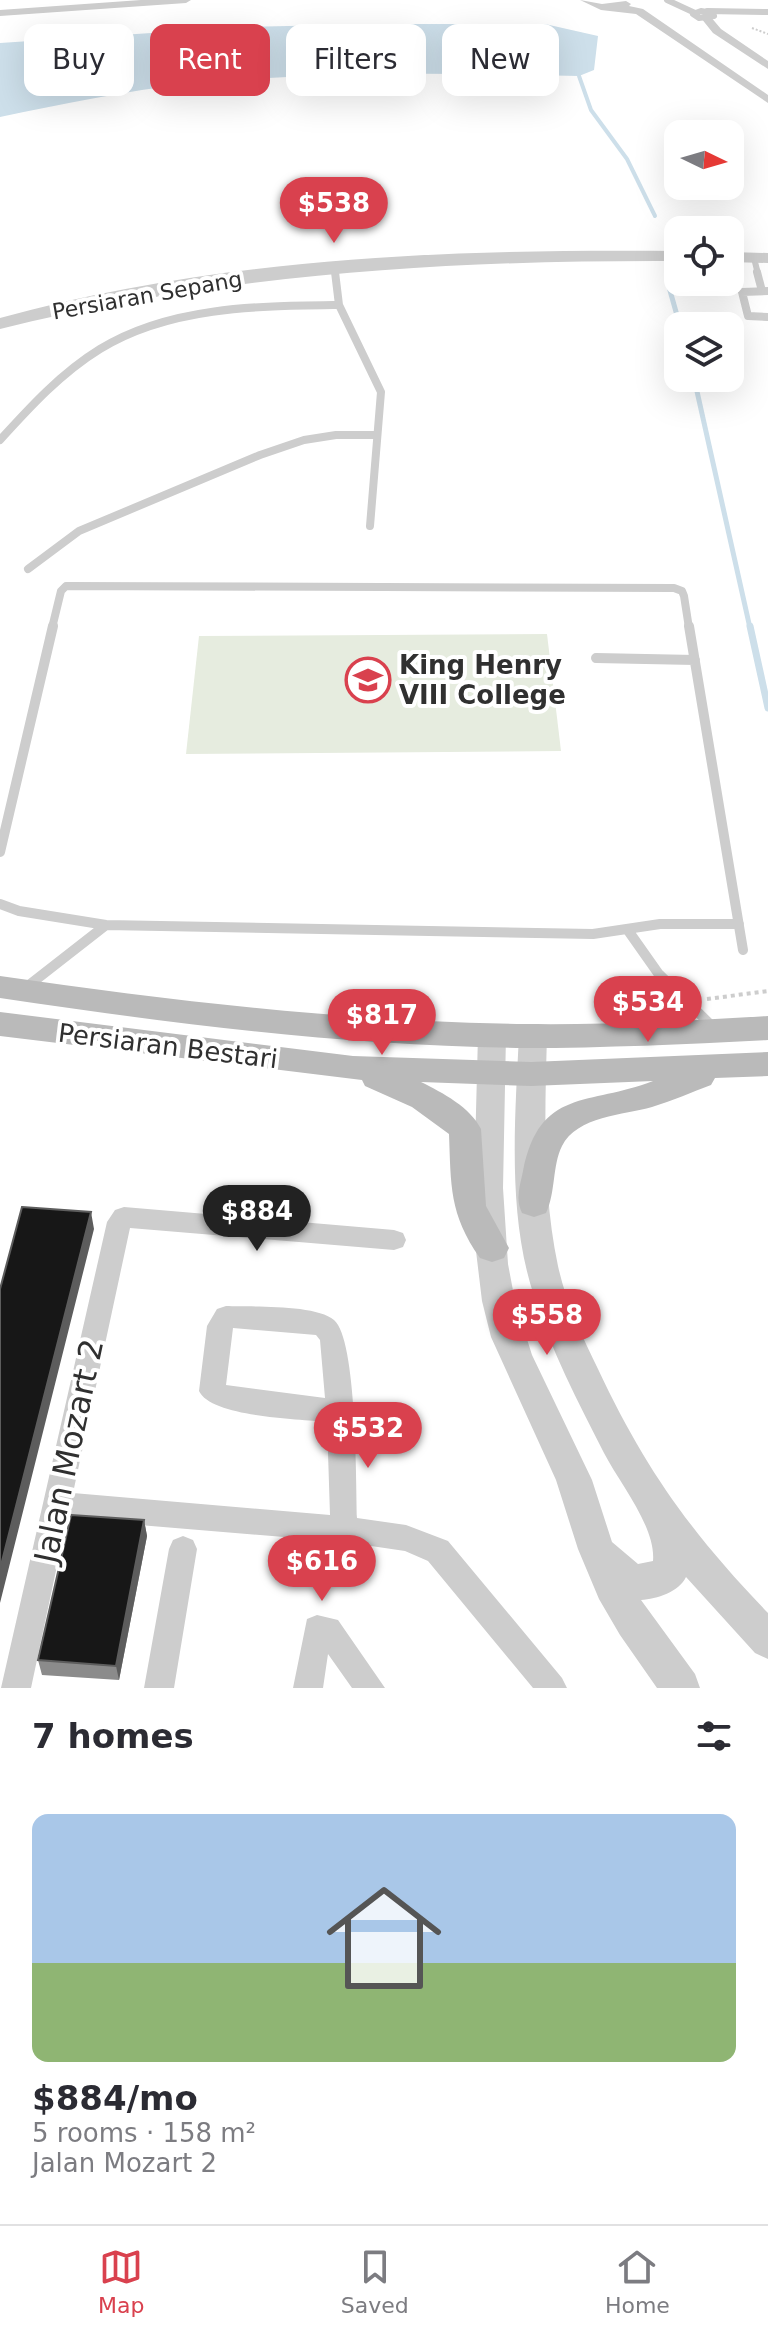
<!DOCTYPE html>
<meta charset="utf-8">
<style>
body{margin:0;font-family:"DejaVu Sans",sans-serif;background:#f7f7f7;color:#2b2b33;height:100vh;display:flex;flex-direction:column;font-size:30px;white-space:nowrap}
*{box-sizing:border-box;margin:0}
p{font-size:26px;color:#7c7c81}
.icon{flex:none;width:44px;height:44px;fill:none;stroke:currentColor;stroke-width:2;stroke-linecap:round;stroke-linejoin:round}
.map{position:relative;height:1688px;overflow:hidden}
.side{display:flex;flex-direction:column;background:#fff;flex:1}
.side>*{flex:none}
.hud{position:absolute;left:24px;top:24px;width:720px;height:72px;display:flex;gap:16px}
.needle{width:52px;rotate:95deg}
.buttons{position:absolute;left:664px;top:120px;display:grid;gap:16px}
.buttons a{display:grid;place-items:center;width:80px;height:80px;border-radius:16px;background:#fff;box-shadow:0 8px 32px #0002;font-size:40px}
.price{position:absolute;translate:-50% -68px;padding:0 18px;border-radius:28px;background:#d9414e;color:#fff;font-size:26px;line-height:52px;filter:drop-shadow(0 2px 4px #0008)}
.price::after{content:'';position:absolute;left:50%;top:48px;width:24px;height:18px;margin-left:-12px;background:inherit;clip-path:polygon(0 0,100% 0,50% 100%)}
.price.selected{background:#222;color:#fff}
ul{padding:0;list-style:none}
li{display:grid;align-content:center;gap:16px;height:424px;padding:0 32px}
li+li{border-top:2px solid #e1e1e2}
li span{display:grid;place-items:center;height:248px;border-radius:16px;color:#555}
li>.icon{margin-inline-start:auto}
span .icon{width:144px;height:144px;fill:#fffc;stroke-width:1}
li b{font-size:34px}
h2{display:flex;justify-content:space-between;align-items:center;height:96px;padding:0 32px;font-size:34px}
.tag{padding:0 28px;border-radius:16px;background:#fff;box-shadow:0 8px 32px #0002;font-size:28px;line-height:72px}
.tag.selected{background:#d9414e;color:#fff}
.tabs{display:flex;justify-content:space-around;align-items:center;height:112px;border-top:2px solid #e1e1e2;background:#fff;font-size:22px;color:#7c7c81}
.tabs a{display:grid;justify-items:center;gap:4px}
.tabs .selected{color:#d9414e}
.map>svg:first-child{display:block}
.green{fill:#e6ecdf}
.water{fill:#cddfea}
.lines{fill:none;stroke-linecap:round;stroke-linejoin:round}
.stream-far2{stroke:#cddfea;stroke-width:4}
.stream-far1{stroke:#cddfea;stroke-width:5}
.stream{stroke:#cddfea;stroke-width:7}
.path-far1{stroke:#cdcdcd;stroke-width:2;stroke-dasharray:2 2;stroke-linecap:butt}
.path{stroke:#cdcdcd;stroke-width:4;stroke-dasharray:4 4;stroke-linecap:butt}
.service-far2{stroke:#cdcdcd;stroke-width:6}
.service-far1{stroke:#cdcdcd;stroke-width:8}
.service{stroke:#cdcdcd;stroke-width:10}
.minor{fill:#cdcdcd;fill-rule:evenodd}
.tertiary{fill:#cdcdcd;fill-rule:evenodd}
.secondary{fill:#bababa;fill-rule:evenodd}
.wall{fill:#8b8b8b}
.shaded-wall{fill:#5d5d5d}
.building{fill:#171717;stroke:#5d5d5d;stroke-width:2}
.labels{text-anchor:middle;stroke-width:8;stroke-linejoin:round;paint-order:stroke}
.far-street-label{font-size:22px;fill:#303030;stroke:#fff}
.poi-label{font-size:26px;font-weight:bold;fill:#303030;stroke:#fff;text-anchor:start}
.street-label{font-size:26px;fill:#303030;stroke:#fff}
.near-street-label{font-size:32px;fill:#303030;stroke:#fff}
</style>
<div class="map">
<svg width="768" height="1688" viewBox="0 0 768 1688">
<rect width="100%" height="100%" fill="#fff"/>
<path class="green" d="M547,634L561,751L186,754L199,636Z"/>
<path class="water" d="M379,24H545L598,36L594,70L579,76C450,73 321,71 191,84C128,90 63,104 0,117V43L242,27Z"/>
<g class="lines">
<path class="stream-far2" d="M579,76L591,110L627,159L655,216"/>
<path class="stream-far1" d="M669,287L680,326
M694,378L750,628"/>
<path class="stream" d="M750,626L768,708"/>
<path class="path-far1" d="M752,28L768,34"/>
<path class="path" d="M707,999L768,991"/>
<path class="service-far2" d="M667,0L695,13
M701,11L712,13L714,16L699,18L693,14Z
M707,11L768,12
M754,258L758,274
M334,266L335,274"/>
<path class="service-far1" d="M335,272L339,305L381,392L370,526
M757,272L762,291
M768,291L742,292L748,316L768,317
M0,440C30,407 61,373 100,349C170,306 259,306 339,305
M28,569L79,531L260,455L304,440L336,435H376
M52,628L61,591L66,586L674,588L682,591L684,596L689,628"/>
<path class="service" d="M689,626L743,950
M596,658L695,660
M0,852L53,626
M0,904L19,911L106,925L593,934L660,924H739
M627,929L658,973L715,1029
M24,989L106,925"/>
<path class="minor" d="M141,0H191L186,3L0,16V10Z
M580,0L602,4L626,1L631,4L629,6L643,9L768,95V103L636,14L601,10Z
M702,16H710L721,29L768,61V69L713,33L701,18Z
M124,1207L394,1230L403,1233L406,1240L403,1247L394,1250L130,1228L73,1493L330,1515L327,1422C298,1419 211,1417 199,1391L207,1326L217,1309L226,1306C251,1307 316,1304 334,1320C357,1339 356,1483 357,1518L406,1525L448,1541L562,1678L567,1688H533L428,1561L405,1551L344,1542L67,1519L31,1688H1L107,1222L115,1210ZM233,1328L316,1335L320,1340L325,1398L226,1385Z
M183,1536L193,1540L197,1549L174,1688H144L169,1549L173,1540Z
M317,1615L338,1620L385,1688H352L328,1654L323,1688H293L307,1619Z"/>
<path class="tertiary" d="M678,251V261C449,260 223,274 0,329V318C219,257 452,249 678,251Z
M730,252L768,253V263L730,262Z
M492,1024L502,1027L506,1035L503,1188L508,1264L515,1301L532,1355L592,1480L612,1542L638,1564L653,1561C656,1527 620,1484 604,1453C578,1402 551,1350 534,1296C507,1214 515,1120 519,1035L523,1027L533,1024L543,1027L547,1035C545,1112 542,1190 558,1266C566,1303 582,1336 598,1369C645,1469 691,1533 768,1613V1659L755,1653L686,1577C679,1592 657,1599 641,1600L695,1674L700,1688H657L620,1635L599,1599L578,1549L556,1480L491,1337L482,1301L473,1226L478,1035L482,1027Z"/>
<path class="secondary" d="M0,976C174,1001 349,1022 525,1024C606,1025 687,1021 768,1016V1040C687,1044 606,1048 525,1048C349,1046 174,1024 0,998Z
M0,1012L353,1056L531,1062L768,1052V1076L715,1078L711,1085C692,1092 672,1101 652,1107C624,1115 577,1116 562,1146C552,1166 556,1192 546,1213L534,1217L522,1213C515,1199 520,1186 523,1171C540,1087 589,1106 653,1081L531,1086L421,1082C443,1093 470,1107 481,1129L486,1206L509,1248L504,1258L492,1262L480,1258C449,1214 451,1185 449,1134L412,1107L365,1086L362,1080L0,1036Z"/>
</g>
<path class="wall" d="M144,1520L147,1536L119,1680L42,1675L38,1660Z"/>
<path class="shaded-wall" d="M91,1212L94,1229L0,1603V1569Z
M144,1520L147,1536L119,1680L116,1666Z"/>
<path class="building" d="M22,1207L91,1212L0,1569V1289Z
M71,1515L144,1520L116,1666L38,1660Z"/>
<defs>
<g id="school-ring" transform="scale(2.3)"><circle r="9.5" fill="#fff" stroke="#d9414e" stroke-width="1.5"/><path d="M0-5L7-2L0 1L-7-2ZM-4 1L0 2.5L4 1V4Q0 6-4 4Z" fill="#d9414e"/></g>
</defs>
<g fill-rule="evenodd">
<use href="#school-ring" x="368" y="680"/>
</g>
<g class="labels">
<g class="far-street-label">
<text transform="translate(147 295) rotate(-10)" y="8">Persiaran Sepang</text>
</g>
<g class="poi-label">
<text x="399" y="674">King Henry<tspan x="399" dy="30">VIII College</tspan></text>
</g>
<g class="street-label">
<text transform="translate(168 1046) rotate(7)" y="9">Persiaran Bestari</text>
</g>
<g class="near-street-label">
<text transform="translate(69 1451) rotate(-78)" y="11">Jalan Mozart 2</text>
</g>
</g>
</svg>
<div class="buttons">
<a><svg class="needle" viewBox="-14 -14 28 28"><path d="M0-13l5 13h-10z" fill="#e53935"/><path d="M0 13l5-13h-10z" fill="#7c7c81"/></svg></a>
<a><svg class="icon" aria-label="locate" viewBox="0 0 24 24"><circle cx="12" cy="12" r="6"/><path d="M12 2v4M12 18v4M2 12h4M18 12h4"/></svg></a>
<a><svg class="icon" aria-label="layers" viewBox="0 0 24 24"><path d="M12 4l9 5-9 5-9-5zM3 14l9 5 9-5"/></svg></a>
</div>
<b class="price" style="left:334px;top:245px">$538</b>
<b class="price" style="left:648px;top:1044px">$534</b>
<b class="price" style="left:382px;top:1057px">$817</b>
<b class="price selected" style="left:257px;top:1253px">$884</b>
<b class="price" style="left:547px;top:1357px">$558</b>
<b class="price" style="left:368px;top:1470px">$532</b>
<b class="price" style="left:322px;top:1603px">$616</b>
<div class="hud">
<a class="tag">Buy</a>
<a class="tag selected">Rent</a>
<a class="tag">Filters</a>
<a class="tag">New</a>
</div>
</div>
<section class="side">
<h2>7 homes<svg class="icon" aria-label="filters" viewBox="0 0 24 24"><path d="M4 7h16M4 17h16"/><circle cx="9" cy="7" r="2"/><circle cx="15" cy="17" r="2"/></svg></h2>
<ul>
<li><span style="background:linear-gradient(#a9c7e8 60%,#8fb573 0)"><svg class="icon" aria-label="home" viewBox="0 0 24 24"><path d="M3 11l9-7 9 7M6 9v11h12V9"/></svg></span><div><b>$884/mo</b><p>5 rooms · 158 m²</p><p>Jalan Mozart 2</p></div></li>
</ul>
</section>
<nav class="tabs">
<a class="selected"><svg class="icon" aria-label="map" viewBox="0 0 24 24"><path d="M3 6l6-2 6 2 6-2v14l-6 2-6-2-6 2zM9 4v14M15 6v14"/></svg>Map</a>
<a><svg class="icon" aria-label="saved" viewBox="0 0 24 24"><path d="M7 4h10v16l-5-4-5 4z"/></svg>Saved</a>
<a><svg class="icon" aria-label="home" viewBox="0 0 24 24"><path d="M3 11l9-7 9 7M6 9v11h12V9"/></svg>Home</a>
</nav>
